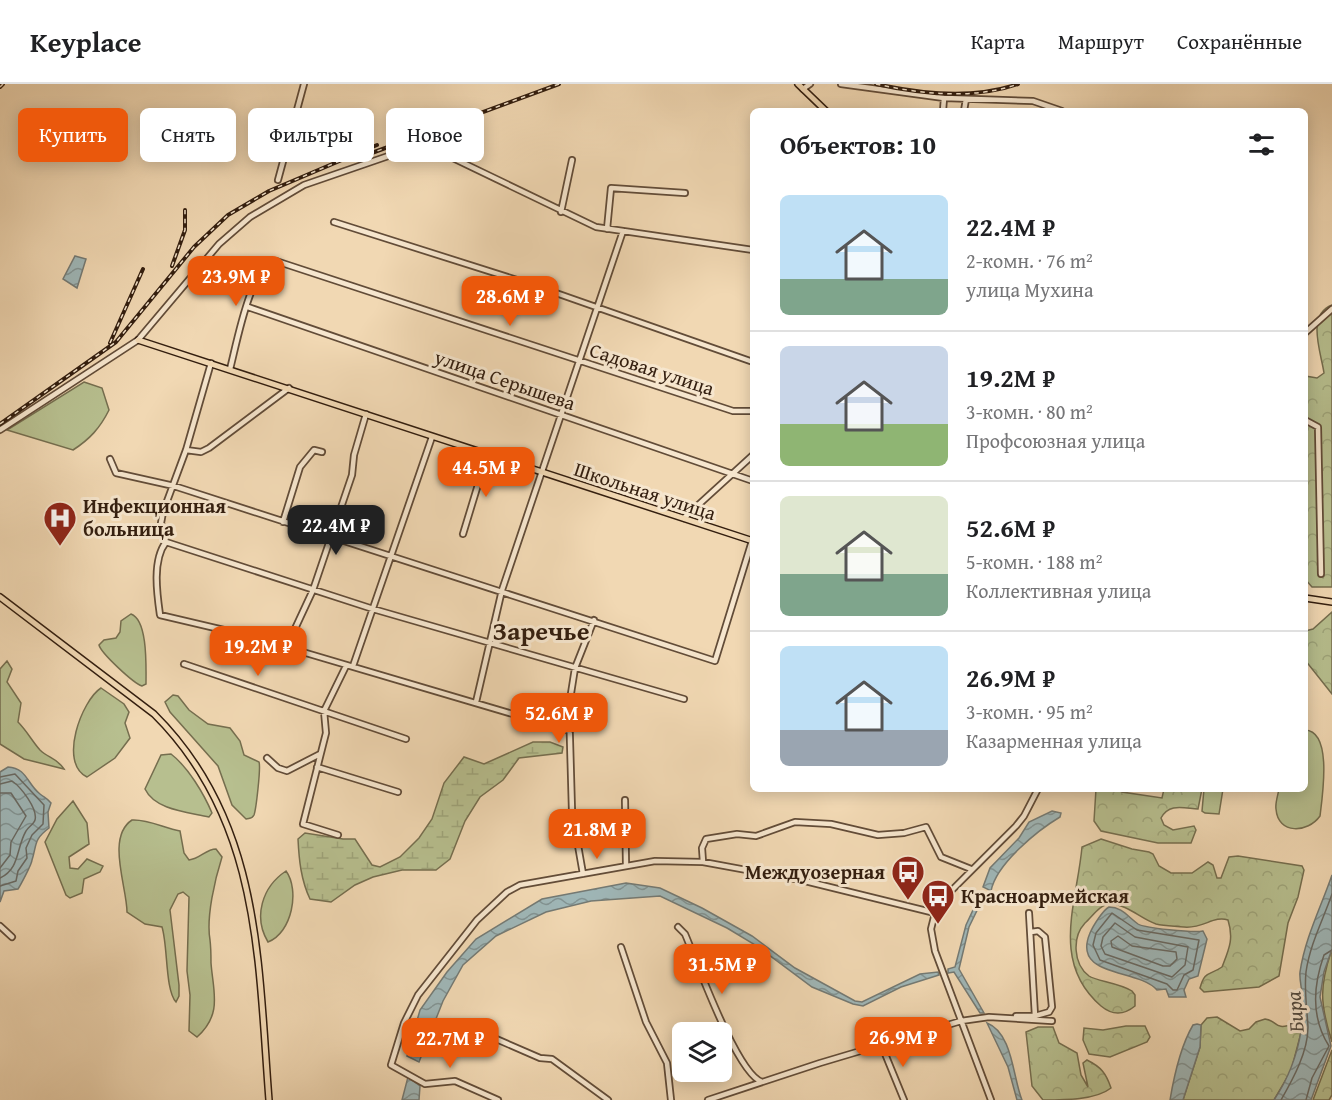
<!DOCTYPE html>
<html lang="ru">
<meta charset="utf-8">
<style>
body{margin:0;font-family:"Gentium Book Plus",serif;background:#f2f2f2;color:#202124;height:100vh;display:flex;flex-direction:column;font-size:22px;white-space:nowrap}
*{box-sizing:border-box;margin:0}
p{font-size:20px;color:#757577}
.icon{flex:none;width:33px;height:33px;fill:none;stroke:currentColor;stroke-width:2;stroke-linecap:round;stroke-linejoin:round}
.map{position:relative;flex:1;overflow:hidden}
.panel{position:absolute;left:750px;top:24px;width:558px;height:684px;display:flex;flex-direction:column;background:#fff;border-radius:9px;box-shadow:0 3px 15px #0003}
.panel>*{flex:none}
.guide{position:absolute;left:18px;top:24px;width:570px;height:54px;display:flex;gap:12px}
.buttons{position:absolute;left:672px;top:938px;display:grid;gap:12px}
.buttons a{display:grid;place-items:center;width:60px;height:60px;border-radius:9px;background:#fff;box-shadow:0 3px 15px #0003;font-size:30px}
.price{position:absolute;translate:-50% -51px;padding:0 14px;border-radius:12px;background:#ea580c;color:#fff;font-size:20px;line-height:39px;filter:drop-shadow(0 2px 3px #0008)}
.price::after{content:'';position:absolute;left:50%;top:36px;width:18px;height:14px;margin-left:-9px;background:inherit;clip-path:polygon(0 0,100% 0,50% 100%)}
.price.current{background:#222;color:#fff}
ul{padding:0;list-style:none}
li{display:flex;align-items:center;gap:18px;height:150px;padding:0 30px}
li+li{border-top:2px solid #e0e0e0}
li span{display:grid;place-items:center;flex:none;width:168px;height:120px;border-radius:9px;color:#555}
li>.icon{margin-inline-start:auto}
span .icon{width:72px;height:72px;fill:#fffc;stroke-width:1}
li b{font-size:26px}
h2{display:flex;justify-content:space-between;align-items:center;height:72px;padding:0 30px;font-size:26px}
.pill{padding:0 21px;border-radius:9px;background:#fff;box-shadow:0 3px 15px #0003;font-size:21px;line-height:54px}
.pill.current{background:#ea580c;color:#fff}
header{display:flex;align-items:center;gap:36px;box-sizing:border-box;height:84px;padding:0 30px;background:#fff;border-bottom:2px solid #e0e0e0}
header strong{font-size:28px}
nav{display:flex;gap:33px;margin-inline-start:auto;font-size:21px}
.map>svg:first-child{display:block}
.green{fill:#b7bf8f;stroke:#756e4f;stroke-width:1.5}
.forest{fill:url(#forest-crowns);stroke:#756e4f;stroke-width:1.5}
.wetland{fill:url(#wetland-marsh);stroke:#756e4f;stroke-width:1.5}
.water{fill:url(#water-waves);stroke:#747a74;stroke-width:1.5}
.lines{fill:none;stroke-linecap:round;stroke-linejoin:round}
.shore{stroke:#696a64;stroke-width:1.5}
.minor-casing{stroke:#624c38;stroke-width:8}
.major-casing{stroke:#331e0f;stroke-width:8}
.minor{stroke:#f6e6ce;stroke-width:4.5}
.major{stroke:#f1d8b3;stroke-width:5}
.rail-casing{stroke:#331e0f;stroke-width:4}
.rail{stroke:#f6e6ce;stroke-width:1.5;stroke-dasharray:4.5;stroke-linecap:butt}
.labels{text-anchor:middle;stroke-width:6;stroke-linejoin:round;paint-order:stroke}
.street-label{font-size:20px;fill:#331e0f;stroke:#f6e6ce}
.poi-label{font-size:20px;font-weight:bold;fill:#331e0f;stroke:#f6e6ce;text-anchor:start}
.water-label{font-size:21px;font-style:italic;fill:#534c42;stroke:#f6e6ce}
.district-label{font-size:26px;font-weight:bold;fill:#331e0f;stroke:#f6e6ce}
</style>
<header>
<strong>Keyplace</strong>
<nav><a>Карта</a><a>Маршрут</a><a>Сохранённые</a></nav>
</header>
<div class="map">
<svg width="1332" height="1016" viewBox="0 0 1332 1016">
<defs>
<pattern id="forest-crowns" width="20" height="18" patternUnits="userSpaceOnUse" patternTransform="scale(1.5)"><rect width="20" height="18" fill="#b7bf8f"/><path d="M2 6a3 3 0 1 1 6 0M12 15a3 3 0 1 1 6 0" fill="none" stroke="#9ea47a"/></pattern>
<pattern id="wetland-marsh" width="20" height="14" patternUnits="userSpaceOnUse" patternTransform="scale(1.5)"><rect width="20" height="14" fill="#b7bf8f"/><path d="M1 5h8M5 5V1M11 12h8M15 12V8" fill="none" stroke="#9ea47a"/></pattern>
<pattern id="water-waves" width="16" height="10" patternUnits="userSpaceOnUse" patternTransform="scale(1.5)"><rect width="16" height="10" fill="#9fb7b8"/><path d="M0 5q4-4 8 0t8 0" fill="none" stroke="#829494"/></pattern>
</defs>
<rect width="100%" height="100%" fill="#f1d8b3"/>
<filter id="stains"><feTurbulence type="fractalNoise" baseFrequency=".00333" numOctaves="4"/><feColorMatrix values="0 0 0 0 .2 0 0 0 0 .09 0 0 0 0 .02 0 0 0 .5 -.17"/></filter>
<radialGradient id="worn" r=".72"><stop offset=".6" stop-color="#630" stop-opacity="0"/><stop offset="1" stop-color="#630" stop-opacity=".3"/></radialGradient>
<path class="green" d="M84,298L102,304L109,326C100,344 90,355 73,366L7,346Z
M131,530C148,536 146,583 146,600L142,602C133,599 101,569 99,561L104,556L116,554L120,548L121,537Z
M7,577L12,585L7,598L21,619L18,638C27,647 32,657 40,666C48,674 57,674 64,685L24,675L0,660V585Z
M101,604L124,620L129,628L125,639L130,654L115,674L87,693C58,679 82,616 101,604Z
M173,611L178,612L189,626L208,640L230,644L240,657L244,671L259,678C261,683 256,726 254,731C252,735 250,734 246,735L232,721L218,682L170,628L165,618Z
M1305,646C1332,647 1323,708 1320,732C1308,749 1278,751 1276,725C1275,719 1278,711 1279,705H1305Z
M171,670C188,683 204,710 212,729L209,733C188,728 155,726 145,705L161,671Z
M1204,705H1223L1219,730L1205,729L1202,727Z
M73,717L87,739L89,760L69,773L70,784L78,785L87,775L103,782L100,788L84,795L82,809L70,814L66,811L45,758L57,735Z
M132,736C148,735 164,744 180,747L184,769L189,776C200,775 206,765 216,765L222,773C215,795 206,833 210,856C211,864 211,871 211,879C213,907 223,930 197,953L189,947L190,911L187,887L189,813L183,808L178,810L170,826L179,901V912L176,918C165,906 168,862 162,843L145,840L127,828C127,803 106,753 132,736Z
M286,787C300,806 292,849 268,858C253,833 262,803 286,787Z"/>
<path class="forest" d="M1332,221V503H1312L1305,495V292L1317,294L1324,289C1321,268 1306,231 1332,221Z
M1332,528V610L1305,576V547L1313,545Z
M1096,705H1122V708L1162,714L1164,705H1202L1198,725C1183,724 1169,719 1161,734L1164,741L1173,746L1194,742L1196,746L1191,759H1158L1101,747L1094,737Z
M1101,755L1132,765L1149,768L1153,770L1159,782L1171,789H1192L1208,778L1213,781L1217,794H1221L1229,773L1238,772L1302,782L1304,786L1298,813L1288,839L1279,892L1259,903L1204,908L1200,904C1205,886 1209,892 1222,883C1229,865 1234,855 1228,836C1214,831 1203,845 1184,843C1175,842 1165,842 1156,840C1141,835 1127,820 1110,820C1100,820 1092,833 1085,839C1072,853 1073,880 1089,892C1096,897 1120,899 1132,907L1135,911V922C1124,931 1113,932 1101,922C1050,878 1077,819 1082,763Z
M1332,865V958C1320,920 1319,903 1332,865Z
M1217,933L1240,947L1249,945L1256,938L1265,935C1279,937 1273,947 1294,940L1302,945L1291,987L1274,1016H1183L1200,963L1201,941L1207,934Z
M1126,942H1145L1150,953L1147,958L1110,973L1089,970L1083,956L1084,944L1103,946Z
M1038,943H1053L1059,959L1077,969L1081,991L1088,1003L1083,979L1087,976C1101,983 1106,989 1111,1004C1096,1016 1065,1016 1043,1016L1032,1002L1026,948Z
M1332,966V1011L1329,1016H1313Z"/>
<path class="wetland" d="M533,658H550L563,663L562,669L519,674L503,696L480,713L465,737L450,775L436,786H402L373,793L355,801L331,818L310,815C301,796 299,776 298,755L305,749L343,755H355L372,781L380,783L400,773L419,754L432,735L444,699L464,673L484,680Z"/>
<path class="water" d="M75,172L86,175L77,204L63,195Z
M8,683C27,684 27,700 40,710C45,714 47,714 51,719L48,728L49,744C33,756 37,761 32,776C32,780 20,802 18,805L4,807L0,818V688Z
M1052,727L1061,729L1060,733C1038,746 996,780 991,807L983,803L990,784L1019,754L1029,738Z
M1332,791V865L1324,888L1320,913L1331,962L1311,1016H1274C1288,995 1297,972 1301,947C1303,937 1300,927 1302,916C1303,907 1299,897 1300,888C1305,854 1321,823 1332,791Z
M626,799L660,804L702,824L752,852L795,884L855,917L862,918L920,890L938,888L939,891L901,903L863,922L853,920L812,903L757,862L727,844L660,812L591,817L546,828L496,852L463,881L443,917L419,978L407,972L420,926L447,888L476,855L542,815Z
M981,809L985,810L969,843L959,885L984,929H980L954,888L948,889V885L955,883L966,841Z
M1109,823C1122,823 1128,833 1138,840C1144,844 1194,849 1203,847L1207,855L1198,892L1189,895L1184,906L1186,913H1169L1166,905L1157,906C1138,884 1071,894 1090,849C1093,842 1103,826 1109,823Z
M987,939C1013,949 1013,995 1022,1016H1017L1008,983Z
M1197,940L1201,941L1200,963L1183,1016H1170C1174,992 1180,963 1193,941Z
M408,993L420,1002L419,1016H402Z"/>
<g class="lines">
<path class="shore" d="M0,693L15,690L44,721L43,740L32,751L26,764L27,774L18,787L16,797L0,802
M0,700L12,697C21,703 38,725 35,736C34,740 28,743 26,747C16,764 20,785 0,794
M0,709H11L26,732L11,758L10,771L0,784
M1112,829L1137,846L1199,856L1193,886L1184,891L1177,906H1173L1167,900L1100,876L1093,861L1096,849Z
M1115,839L1135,853L1188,863L1185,881L1172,893L1105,870L1101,862L1103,853Z
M1118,852L1132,862L1176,868L1177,875L1170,882H1163L1112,863L1111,857Z
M1281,1016C1293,995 1308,968 1308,943C1307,925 1304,906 1306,888C1310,860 1323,836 1332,810
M1306,1016L1312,994L1329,962C1311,934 1313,902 1324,871L1332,866"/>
<g class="minor-casing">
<path id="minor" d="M841,0L944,14L1033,17L1062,27
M803,5L810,0
M943,27L944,14
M964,27L966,15
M278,96L304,0
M561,128L572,76
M334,138L536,202L753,278
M607,145L611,104L685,109
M248,223L753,397
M1305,249L1332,225
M211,279L186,366L163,428L161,439L166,458C152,476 157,510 160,531L245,551L570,647
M230,285C236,263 251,178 276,177L733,327H753
M1305,336L1318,343L1321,490
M0,346L138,256L219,160L250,133L304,101L397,69L415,65H434L596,143L753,166
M186,366L201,368L209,364L289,304
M110,375L116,389L174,402L715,577L752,457
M684,434L753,371
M283,438L300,383L314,366L322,368
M463,450L487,371
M166,458L373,525L684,615
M286,564L313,506L352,391L354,371L366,330
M184,580L406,655
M353,582L432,353
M476,618L502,506L623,147
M267,674L278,684L287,687L320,670
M317,683L398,708
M625,716L626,781
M338,751L303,740L326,649L324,627L346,582
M703,778L702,764L706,755L737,750L756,752L795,738L831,740L878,751L904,749L926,743L941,773L971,785
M583,790L572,727L569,622L575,584L594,536
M0,842L12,853
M678,843L685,850C697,878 737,990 762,998
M1031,848L1038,847L1045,853L1052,923L1049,928L1035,932
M621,863L646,938L667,979L671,1016
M1016,932H1035L1029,829
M471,944L540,974L552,975L608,1016
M881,960L904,1016
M498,1016L455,997L425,1000L391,981L404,939L418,911L477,836L507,808L520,801L655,777L703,778L801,796L935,829
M708,1016L820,979L961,937L989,933L1052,937
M991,1016L935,867L931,845L935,829L943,815L1016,742L1024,732L1038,705"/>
</g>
<g class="major-casing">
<path id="major" d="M798,0L826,27
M138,256L753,457
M0,513L154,630C261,736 258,876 269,1016
M1305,514L1332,518"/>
</g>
<use href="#minor" class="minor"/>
<use href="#major" class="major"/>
<g class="rail-casing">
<path id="rail" d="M876,0C921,10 973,16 1018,0
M0,3L3,0
M369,70L559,0
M172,182L185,146V126
M110,259L143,185
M0,340L116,258L194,163L228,131L269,107L377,61"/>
</g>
<use href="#rail" class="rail"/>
</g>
<defs>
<g id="hospital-pin" transform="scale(1.725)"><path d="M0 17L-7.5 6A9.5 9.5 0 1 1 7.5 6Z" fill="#8f2418" stroke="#f6e6ce"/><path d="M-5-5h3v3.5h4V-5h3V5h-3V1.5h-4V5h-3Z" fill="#fff"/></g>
<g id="bus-pin" transform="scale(1.725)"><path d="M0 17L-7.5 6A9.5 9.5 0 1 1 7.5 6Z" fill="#8f2418" stroke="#f6e6ce"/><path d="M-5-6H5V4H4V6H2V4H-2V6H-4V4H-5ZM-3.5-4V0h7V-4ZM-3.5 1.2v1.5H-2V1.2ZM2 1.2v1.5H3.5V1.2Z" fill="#fff"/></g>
</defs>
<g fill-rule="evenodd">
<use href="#hospital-pin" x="60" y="434"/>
<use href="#bus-pin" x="908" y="788"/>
<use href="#bus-pin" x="938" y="812"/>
</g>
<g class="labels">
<g class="street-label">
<text transform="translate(652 285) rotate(18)" y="7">Садовая улица</text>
<text transform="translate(505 296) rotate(19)" y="7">улица Серышева</text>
<text transform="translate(645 407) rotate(18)" y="7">Школьная улица</text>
</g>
<g class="poi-label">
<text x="83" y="429">Инфекционная<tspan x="83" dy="23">больница</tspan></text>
<text x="885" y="795" text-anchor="end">Междуозерная</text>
<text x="961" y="819">Красноармейская</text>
</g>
<g class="water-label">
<text transform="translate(1295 928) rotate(-95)" y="7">Бира</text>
</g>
<g class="district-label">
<text x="541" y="556">Заречье</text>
</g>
</g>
<rect width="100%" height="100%" filter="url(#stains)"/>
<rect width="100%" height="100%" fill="url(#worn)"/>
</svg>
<div class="buttons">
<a><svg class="icon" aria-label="layers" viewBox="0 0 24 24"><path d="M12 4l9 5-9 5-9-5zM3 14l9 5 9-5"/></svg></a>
</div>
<b class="price" style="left:236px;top:223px">23.9M ₽</b>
<b class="price" style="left:510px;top:243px">28.6M ₽</b>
<b class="price" style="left:486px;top:414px">44.5M ₽</b>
<b class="price current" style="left:336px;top:472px">22.4M ₽</b>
<b class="price" style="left:258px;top:593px">19.2M ₽</b>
<b class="price" style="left:559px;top:660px">52.6M ₽</b>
<b class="price" style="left:597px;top:776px">21.8M ₽</b>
<b class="price" style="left:722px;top:911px">31.5M ₽</b>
<b class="price" style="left:903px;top:984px">26.9M ₽</b>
<b class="price" style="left:450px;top:985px">22.7M ₽</b>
<div class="guide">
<a class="pill current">Купить</a>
<a class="pill">Снять</a>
<a class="pill">Фильтры</a>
<a class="pill">Новое</a>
</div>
<section class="panel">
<h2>Объектов: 10<svg class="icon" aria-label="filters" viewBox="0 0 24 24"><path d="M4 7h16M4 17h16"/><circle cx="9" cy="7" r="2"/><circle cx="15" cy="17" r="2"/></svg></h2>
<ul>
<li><span style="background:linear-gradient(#bfe0f5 70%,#7fa58c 0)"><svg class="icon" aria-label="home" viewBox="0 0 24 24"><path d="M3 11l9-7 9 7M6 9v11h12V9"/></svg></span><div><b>22.4M ₽</b><p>2-комн. · 76 m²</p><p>улица Мухина</p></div></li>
<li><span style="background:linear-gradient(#c9d6e8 65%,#8fb573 0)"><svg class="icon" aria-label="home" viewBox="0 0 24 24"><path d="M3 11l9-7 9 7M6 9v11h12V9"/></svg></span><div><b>19.2M ₽</b><p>3-комн. · 80 m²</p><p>Профсоюзная улица</p></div></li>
<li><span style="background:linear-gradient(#dfe7d0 65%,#7fa58c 0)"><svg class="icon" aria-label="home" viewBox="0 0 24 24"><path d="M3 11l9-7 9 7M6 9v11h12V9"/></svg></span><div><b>52.6M ₽</b><p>5-комн. · 188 m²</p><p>Коллективная улица</p></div></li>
<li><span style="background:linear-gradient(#bfe0f5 70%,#9aa5b1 0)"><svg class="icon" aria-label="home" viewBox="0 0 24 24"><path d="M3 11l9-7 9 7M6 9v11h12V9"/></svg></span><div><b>26.9M ₽</b><p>3-комн. · 95 m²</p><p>Казарменная улица</p></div></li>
</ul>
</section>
</div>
